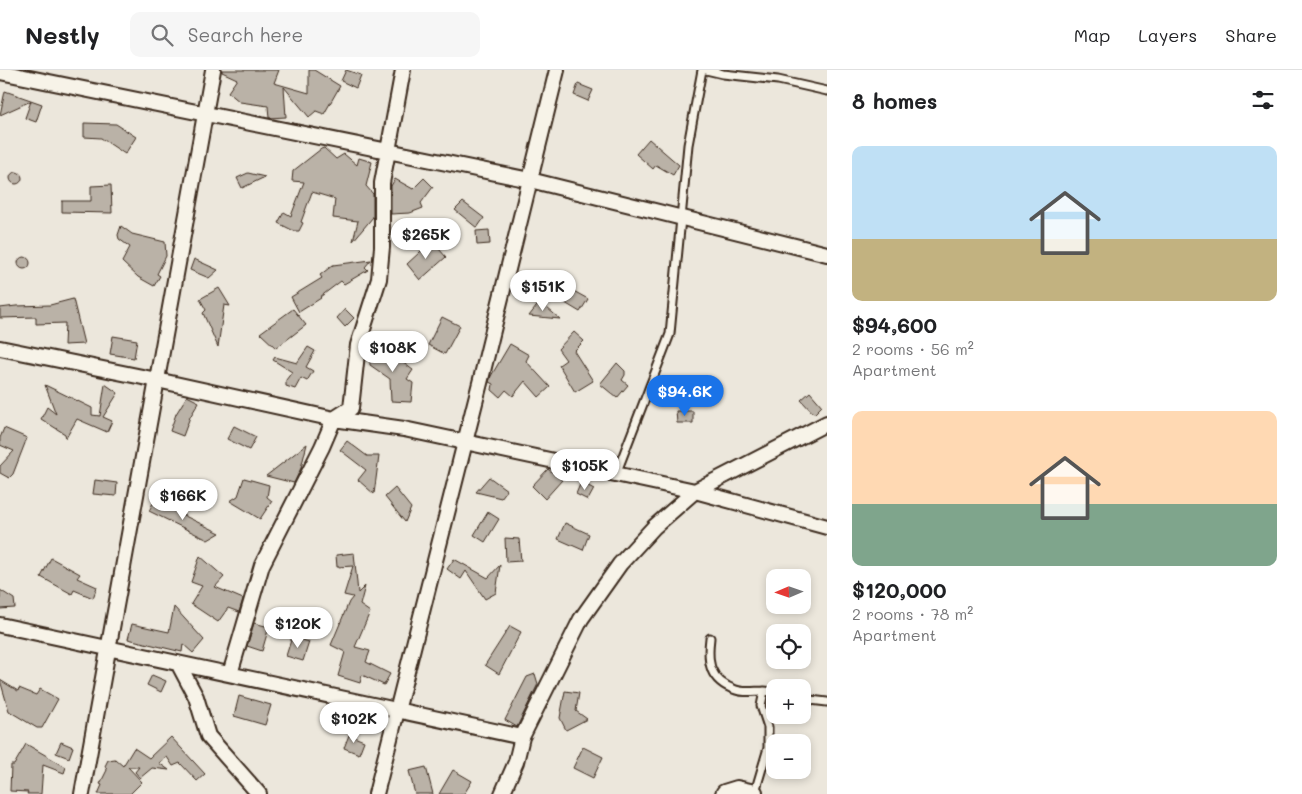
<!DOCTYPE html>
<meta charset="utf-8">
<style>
body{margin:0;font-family:Mali,sans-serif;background:#f6f6f6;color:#202124;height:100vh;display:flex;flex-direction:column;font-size:19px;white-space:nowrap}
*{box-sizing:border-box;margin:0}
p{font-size:16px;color:#757577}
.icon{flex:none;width:28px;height:28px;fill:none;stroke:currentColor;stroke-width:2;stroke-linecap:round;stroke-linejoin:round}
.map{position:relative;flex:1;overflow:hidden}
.drawer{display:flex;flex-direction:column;background:#fff;width:475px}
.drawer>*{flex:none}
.needle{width:32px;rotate:268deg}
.controls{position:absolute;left:766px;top:499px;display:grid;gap:10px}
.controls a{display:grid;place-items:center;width:45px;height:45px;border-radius:10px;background:#fff;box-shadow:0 2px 8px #0003;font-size:25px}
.price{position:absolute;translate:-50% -42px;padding:0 11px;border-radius:18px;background:#fff;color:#222;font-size:16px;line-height:32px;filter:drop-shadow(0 1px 2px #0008)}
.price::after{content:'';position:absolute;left:50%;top:30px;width:15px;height:11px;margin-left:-8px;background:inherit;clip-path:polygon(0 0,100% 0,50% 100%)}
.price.on{background:#1a73e8;color:#fff}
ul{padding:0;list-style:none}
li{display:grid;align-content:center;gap:10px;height:265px;padding:0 25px}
li span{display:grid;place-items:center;height:155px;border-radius:10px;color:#555}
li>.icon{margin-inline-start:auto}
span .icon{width:90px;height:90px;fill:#fffc;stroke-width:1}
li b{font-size:21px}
h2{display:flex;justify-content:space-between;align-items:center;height:60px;padding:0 25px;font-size:21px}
header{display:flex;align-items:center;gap:30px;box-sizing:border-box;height:70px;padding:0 25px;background:#fff;border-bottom:1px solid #e0e0e0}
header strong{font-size:24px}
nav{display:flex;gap:28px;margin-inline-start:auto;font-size:18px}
.search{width:350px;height:45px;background:#f6f6f6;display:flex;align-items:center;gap:12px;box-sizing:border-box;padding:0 18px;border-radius:10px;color:#757577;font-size:19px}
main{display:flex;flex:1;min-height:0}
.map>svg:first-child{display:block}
.building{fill:#bab2a7;stroke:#3b2a1e}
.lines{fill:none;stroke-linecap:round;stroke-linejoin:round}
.lane-casing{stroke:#3b2a1e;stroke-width:11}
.street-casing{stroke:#3b2a1e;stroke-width:18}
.lane{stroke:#f7f3e8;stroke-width:7}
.street{stroke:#f7f3e8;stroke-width:14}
</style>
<header>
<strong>Nestly</strong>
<div class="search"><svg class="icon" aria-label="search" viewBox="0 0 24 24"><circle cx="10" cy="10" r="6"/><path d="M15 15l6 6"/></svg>Search here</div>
<nav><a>Map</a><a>Layers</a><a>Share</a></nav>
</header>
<main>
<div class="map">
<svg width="827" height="724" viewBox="0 0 827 724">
<rect width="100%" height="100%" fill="#ece7dc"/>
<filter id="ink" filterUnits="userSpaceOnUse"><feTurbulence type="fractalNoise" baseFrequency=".02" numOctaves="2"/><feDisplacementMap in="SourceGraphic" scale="10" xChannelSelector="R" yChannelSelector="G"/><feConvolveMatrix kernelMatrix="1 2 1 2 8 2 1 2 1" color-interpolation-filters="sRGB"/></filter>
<g filter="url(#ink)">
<path class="building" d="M222,0H279L274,13L309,23V0H314L340,16L324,44L316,41L309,47L284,17L286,47L269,48L268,36L240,32L228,22L237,9L222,2Z
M346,0L361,5L356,18L341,11Z
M578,14L593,20L588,31L574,25Z
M5,21L42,34L36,52L25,48L31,31L0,45Z
M84,53L116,54L136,67L125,84L101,68L84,67Z
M649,69L679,95L673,105L656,95L653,99L636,84Z
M324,78L336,89L344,84L357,95L359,88L372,92L366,116L373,124V147L353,171L358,151L333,148L335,129L312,122L301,152L303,153L299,161H294L278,153L284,142L291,146L304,112L292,111L293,101L321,79Z
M10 108a6 6 0 1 1 12 0a6 6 0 1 1-12 0Z
M248,103L265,107L242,118L237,108Z
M424,108L433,117L421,133L423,138L410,143L391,144V116L395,109L413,119Z
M111,115L112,143L62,142V131H91V116Z
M463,132L484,148L477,158L455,140Z
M121,156L132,164L165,172L166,186L157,204L160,206L154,216L138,207L122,192L130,177L119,169L118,165Z
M489,160L490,174L477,175L476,161Z
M432,171L446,187L420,210L407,194Z
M18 193a6 6 0 1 1 12 0a6 6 0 1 1-12 0Z
M194,189L218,200L209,208L190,200Z
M371,190L365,197L368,200L344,214L341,211L320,227L321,228L299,242L291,227L322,208L320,205L333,195Z
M219,218L230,236L224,235L218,277L203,243L206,240L200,229Z
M568,218L588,229L580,242L560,230Z
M73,229L84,274L64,275L65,253L36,254V247L0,248V238L16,236L50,235Z
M540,232L560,249L529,246Z
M293,239L306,255L276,278L260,263Z
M345,239L354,248L345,257L337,248Z
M442,247L460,256L445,284L428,275Z
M574,262L584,271L574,281L593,311L575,322L559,295L566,290L558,279Z
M113,266L137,270L134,288L110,284Z
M375,272L413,300L407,309L413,313L411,332L391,331L390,309L370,295V279Z
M510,274L529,285L526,291L550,317L539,327L525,311L513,326L506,320L500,327L492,320L493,314L489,312L491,306Z
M308,277L315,281L306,297L313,301L307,311L301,308L295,319L286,316V310L292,302L273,290L275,287L297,293Z
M617,293L625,301V305L622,310L628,315L617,328L600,314Z
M105,314L118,323L103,347L112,351L107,362L77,349L66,368L65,364L41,349L47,337L56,344L45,315L92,338V345L100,346Z
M810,322L822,336L814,344L801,330Z
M187,326L199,332L190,347L183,366L170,361L176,344Z
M676,341H693V353H677Z
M234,356L256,367L249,380L227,369Z
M4,358L27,368L13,404L9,408L0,403V396L14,381L0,375V368Z
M347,371L367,386H379L374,424L358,410L366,400L340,380Z
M307,374L301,398L294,413L266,406Z
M548,399L562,410L545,429L532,416Z
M489,407L507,420L501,428L476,422Z
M244,408L269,415L267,427L272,431L260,449L230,431L238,426Z
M95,410L117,413L116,426L93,424Z
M164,411L179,416L175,429L159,424Z
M581,412L594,419L588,430L576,424Z
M395,418L411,438L405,452L385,427Z
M154,431L220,463L208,470L149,441Z
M488,442L499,449L485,472L474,465Z
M565,453L589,464L583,480L558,469Z
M505,468L519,469L521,491L506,492Z
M354,483L358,523L365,516L360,535L370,542L355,577L370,581L366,592L390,604L384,615L362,605L360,613L338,606L345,582L331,575L349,532L353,527L344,525L353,496L337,497L336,485Z
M200,486L224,507L215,517L243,529L239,542L228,538L218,552L191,534L202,516L191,512Z
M51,488L80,504L77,508L97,517L93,528L74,520L72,524L41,507Z
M454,489L488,508L500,495L496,523L485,529L466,501L461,509L447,499Z
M0,520L14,529L15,538L0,539Z
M174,537L204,570L193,583L183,574L182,582L128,569L132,554L169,562Z
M254,553L269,557L262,581L247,576Z
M510,556L521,562L499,604L485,595Z
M292,567L309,572L303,591L286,586Z
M535,604L538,614L517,657L505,650L527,607Z
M152,605L166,611L161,622L147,615Z
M0,610L18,621L19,618L36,625L40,619L58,629L42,658H37L9,641Z
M565,621L579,623L576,641L587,649L566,660L560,648Z
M239,626L271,635L265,655L234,646Z
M338,643L347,651L339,660L330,652Z
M349,665L364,671L359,684L344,678Z
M171,667L205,704L197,711L180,693L173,696L167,687L159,693L169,700L152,698L140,708L135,702L139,697H128L142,712L130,724H98L102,715L100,714L107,700L105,696L108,690L115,689L123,696L134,678L149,688Z
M61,672L73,677L69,688L56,683Z
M26,674L66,697L64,703L43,695L41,724H27L28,722L10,721L11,695H14Z
M583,677L603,687L593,708L573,698Z
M426,697L433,724H415L409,701Z
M453,700L472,711L464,724H439Z"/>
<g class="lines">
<g class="lane-casing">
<path id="lane" d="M706,0L723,4L778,10L827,21
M616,404L670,264L688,75L702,0
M710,568C707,592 709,611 736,620C744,623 755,621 764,621
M802,629L827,632
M757,723L755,722L768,678V657L761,636L764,621L775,622"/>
</g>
<g class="street-casing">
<path id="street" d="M0,2L530,110L827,184
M0,278L157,310L334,349L404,359L695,421L827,457
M0,555L522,667
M178,593L196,627L208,666L259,724
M230,604L262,495L322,377L334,349L351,338L358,275L379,209L382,177V113L403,0
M82,724L213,0
M376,724L482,305L557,0
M502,724L516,692L522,667L581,549L620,494L654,457L695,421L827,353
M723,724L724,722L737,718L755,722"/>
</g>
<use href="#lane" class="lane"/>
<use href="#street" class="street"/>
</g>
</g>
</svg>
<div class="controls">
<a><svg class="needle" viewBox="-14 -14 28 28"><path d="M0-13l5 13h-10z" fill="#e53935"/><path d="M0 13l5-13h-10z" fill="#757577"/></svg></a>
<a><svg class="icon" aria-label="locate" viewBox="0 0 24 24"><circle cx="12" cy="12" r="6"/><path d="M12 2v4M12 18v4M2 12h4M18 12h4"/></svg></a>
<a>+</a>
<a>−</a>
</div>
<b class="price" style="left:426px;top:190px">$265K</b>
<b class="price" style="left:543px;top:242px">$151K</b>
<b class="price" style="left:393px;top:303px">$108K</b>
<b class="price on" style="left:685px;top:347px">$94.6K</b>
<b class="price" style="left:585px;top:421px">$105K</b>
<b class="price" style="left:183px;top:451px">$166K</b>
<b class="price" style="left:298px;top:579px">$120K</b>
<b class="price" style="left:354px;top:674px">$102K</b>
</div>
<section class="drawer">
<h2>8 homes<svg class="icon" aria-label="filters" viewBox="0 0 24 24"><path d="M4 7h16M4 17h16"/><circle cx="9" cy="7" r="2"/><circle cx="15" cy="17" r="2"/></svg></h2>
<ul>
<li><span style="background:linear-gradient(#bfe0f5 60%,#c2b280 0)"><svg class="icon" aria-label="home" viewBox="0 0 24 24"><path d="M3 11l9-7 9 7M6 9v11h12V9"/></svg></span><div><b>$94,600</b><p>2 rooms · 56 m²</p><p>Apartment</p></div></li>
<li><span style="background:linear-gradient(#ffd9b3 60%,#7fa58c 0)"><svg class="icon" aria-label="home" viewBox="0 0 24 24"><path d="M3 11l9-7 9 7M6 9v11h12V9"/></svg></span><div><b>$120,000</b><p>2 rooms · 78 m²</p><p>Apartment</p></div></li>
</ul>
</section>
</main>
